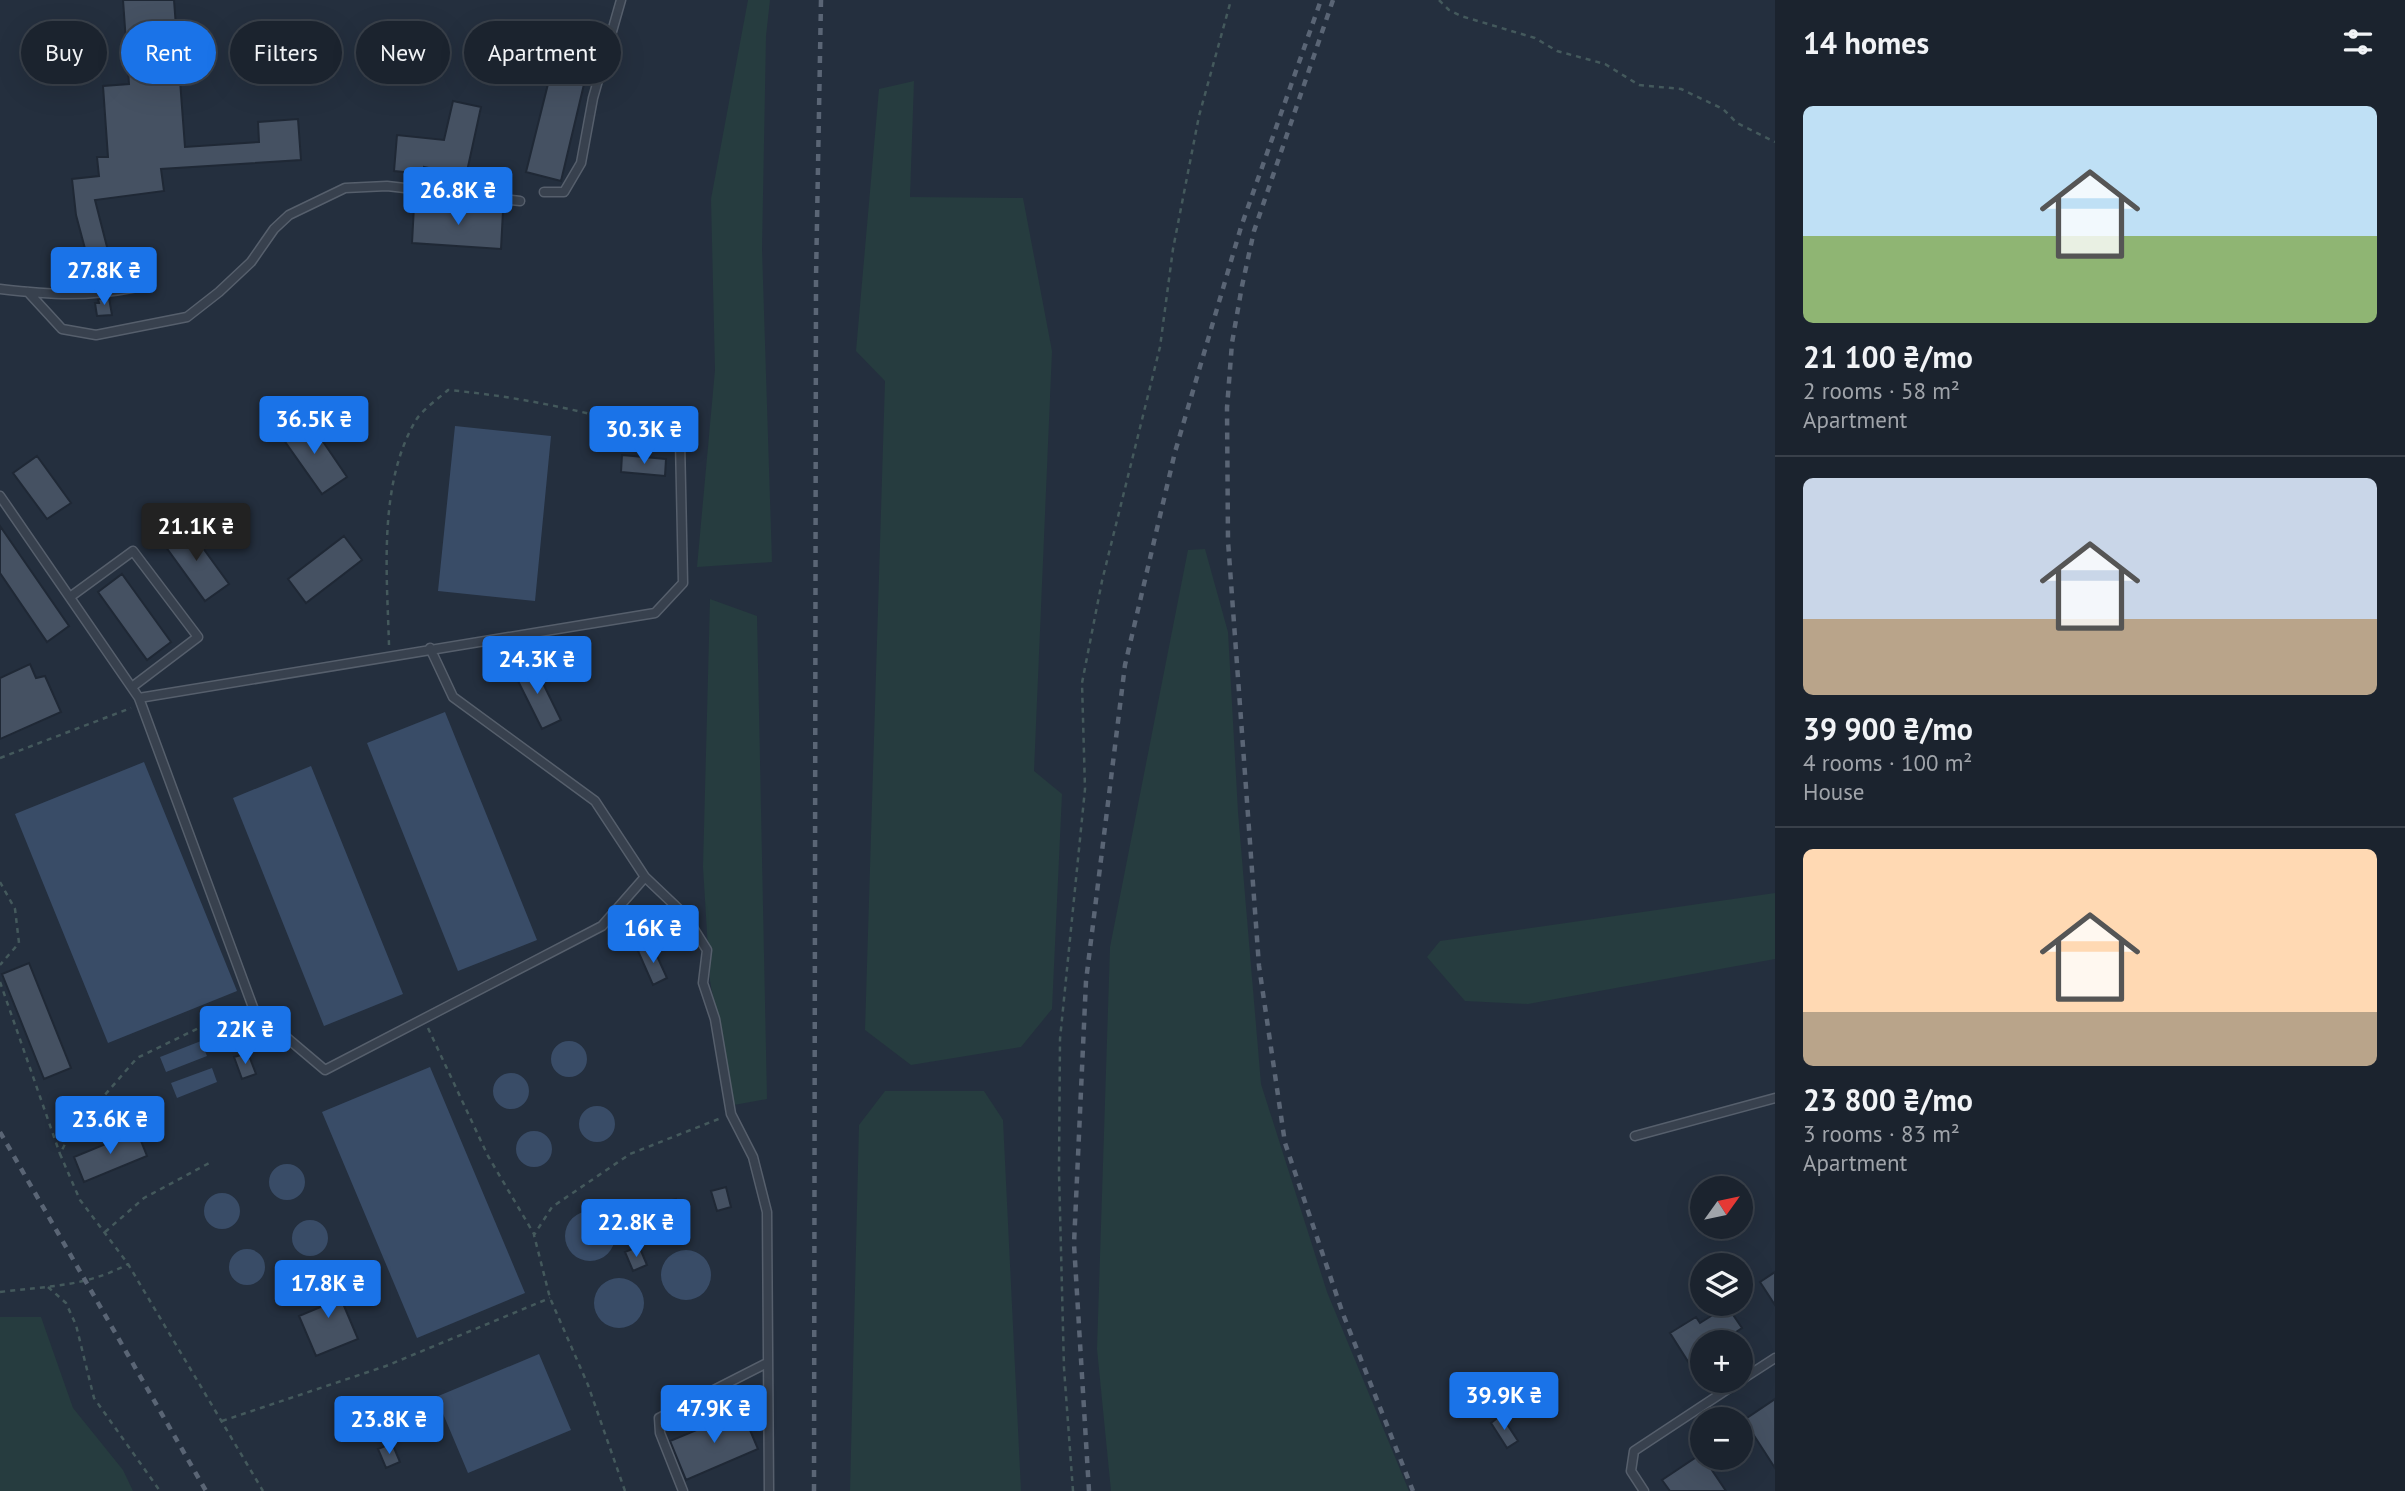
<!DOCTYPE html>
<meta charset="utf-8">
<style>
body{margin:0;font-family:"PT Sans",sans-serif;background:#242b36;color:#f1f3f6;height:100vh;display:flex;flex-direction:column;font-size:26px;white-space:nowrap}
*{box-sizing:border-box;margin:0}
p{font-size:23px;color:#a0a4aa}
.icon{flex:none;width:38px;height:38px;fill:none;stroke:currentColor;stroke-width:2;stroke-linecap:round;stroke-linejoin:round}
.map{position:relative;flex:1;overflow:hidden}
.details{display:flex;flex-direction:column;background:#1b232e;width:630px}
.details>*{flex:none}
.banner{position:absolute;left:21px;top:21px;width:665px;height:63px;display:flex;gap:14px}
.needle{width:46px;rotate:57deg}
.controls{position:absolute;left:1690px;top:1176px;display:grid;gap:14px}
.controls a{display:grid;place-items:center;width:63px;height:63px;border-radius:50%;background:#1b232e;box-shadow:0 7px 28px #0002,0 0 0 2px #39404a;font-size:35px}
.price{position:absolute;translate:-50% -60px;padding:0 16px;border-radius:7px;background:#1a73e8;color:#fff;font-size:23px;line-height:46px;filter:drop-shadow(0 2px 4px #0008)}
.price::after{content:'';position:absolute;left:50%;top:42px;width:21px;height:16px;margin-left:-10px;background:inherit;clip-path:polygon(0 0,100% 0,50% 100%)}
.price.active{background:#222;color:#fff}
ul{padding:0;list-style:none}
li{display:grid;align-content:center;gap:14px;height:371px;padding:0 28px}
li+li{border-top:2px solid #39404a}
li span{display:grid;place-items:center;height:217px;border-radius:10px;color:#555}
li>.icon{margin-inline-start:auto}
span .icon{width:126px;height:126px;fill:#fffc;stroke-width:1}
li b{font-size:30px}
h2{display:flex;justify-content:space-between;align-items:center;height:84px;padding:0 28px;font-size:30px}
.pill{padding:0 24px;border-radius:32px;background:#1b232e;box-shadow:0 7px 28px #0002,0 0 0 2px #39404a;font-size:24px;line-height:63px}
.pill.active{background:#1a73e8;color:#fff}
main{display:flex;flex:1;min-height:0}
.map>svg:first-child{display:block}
.green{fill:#263c3f}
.water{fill:#394c67}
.building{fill:#455162;stroke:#1f2835;stroke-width:2}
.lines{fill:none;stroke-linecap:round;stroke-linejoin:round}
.service-casing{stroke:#565f6c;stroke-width:11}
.path{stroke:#44595c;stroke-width:2.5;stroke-dasharray:5 5;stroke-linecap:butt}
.service{stroke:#38414e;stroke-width:8}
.rail{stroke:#5a6575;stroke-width:4.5;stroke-dasharray:7 7;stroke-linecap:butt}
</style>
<main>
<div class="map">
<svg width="1775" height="1491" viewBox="0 0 1775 1491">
<rect width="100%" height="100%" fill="#242f3e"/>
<path class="green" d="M748,0H770L766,36L762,249L772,562L697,567L715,370L711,199Z
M914,81L910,197L1023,198L1052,351L1034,771L1062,794L1052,1009L1021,1047L911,1065L865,1030L885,381L856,351L879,89Z
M1205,549L1228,632L1238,812L1261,1084L1327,1292L1409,1491H1111L1097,1349L1110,947L1188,550Z
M710,599L757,616L767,1099L734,1105L710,981L703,867Z
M1775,893V959L1528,1004L1465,1001L1427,957L1440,941Z
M885,1091H984L1003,1120L1021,1491H850L859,1125Z
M41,1317L73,1408L123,1470L133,1491H0V1317Z"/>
<path class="water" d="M455,426L551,436L535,601L438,591Z
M445,712L537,940L458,971L367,743Z
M144,762L237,991L108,1043L15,814Z
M311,766L403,994L324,1026L233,798Z
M551 1059a18 18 0 1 1 36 0a18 18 0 1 1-36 0Z
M201,1041L207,1056L166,1072L160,1057Z
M430,1067L525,1293L417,1338L322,1112Z
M212,1068L217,1082L177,1098L171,1083Z
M493 1091a18 18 0 1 1 36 0a18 18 0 1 1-36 0Z
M579 1124a18 18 0 1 1 36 0a18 18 0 1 1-36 0Z
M516 1149a18 18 0 1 1 36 0a18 18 0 1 1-36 0Z
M269 1182a18 18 0 1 1 36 0a18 18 0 1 1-36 0Z
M204 1211a18 18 0 1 1 36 0a18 18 0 1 1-36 0Z
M565 1236a25 25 0 1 1 50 0a25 25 0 1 1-50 0Z
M292 1238a18 18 0 1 1 36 0a18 18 0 1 1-36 0Z
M229 1267a18 18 0 1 1 36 0a18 18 0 1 1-36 0Z
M661 1275a25 25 0 1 1 50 0a25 25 0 1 1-50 0Z
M594 1303a25 25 0 1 1 50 0a25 25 0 1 1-50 0Z
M539,1354L571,1430L468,1473L436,1397Z"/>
<path class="building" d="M123,0H174L185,147L259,142L258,122L298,119L301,160L161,169L164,191L95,200L116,282L95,286L76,215L72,179L99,176L97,157H108L103,86L129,84Z
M551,72L585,80L561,181L526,172Z
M453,101L481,107L466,176L424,167V174L394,171L397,135L444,140Z
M414,206L503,211L501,249L412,243Z
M109,298L112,315L97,316L95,303H99L98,299Z
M307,418L347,477L322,494L281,436Z
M622,455L666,459L665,476L621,472Z
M37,456L71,503L47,519L13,473Z
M0,526L69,626L47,642L0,573Z
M187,526L229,584L205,601L163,543Z
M344,536L362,560L306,603L288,579Z
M122,574L171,642L147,660L98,592Z
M533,663L561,720L542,729L514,673Z
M30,664L36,678L45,676L61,712L0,739V678Z
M652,945L667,978L653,985L638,951Z
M29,963L71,1068L44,1079L2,974Z
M248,1053L256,1074L242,1079L234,1057Z
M137,1131L147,1156L84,1182L74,1157Z
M726,1187L731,1207L717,1211L711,1191Z
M676,1199L681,1219L666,1223L661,1203Z
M639,1246L647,1265L633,1271L625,1252Z
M1775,1272V1305L1760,1282Z
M331,1275L358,1339L316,1356L299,1316L323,1306L313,1283Z
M1727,1306L1742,1328L1721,1342H1703V1354L1689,1363L1670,1333L1696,1317L1700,1323Z
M1775,1399V1468L1744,1420Z
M742,1411L758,1449L686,1480L670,1441Z
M1501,1415L1518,1441L1507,1448L1491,1423Z
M392,1443L400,1462L386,1468L378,1449Z
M1701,1454L1726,1491H1670L1662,1480Z"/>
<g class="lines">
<g class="service-casing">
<path id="service" d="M544,192H564L581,163L593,98L621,0
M0,289C52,295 86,297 137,287
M28,292L62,329L96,335L187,317L219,292L251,262L274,229L289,215L345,188L387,186L520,201
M0,496L139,698L254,1010L325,1070L602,926L645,877L595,801L453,697L430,648
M70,597L133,551L198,637L132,687
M139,698L655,613L683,583L680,440
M645,877L685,915L707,950L703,983L715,1019L731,1114L753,1157L767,1212L769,1491
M1635,1136L1775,1098
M1741,1380L1775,1358
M683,1491L660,1433L659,1418L767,1363
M1644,1491L1631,1471L1634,1451L1740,1381"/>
</g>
<path class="path" d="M1439,0L1449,10L1461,16L1535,38L1557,51L1605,64L1639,85L1681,89L1723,109L1737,123L1775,142
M389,645C387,573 378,484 416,420C423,409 438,399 448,390C524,397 597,413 670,437
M0,758L131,708
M0,882L15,909L19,943L0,965
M0,982L60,1154
M242,1007L137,1058L69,1136L60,1154L80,1200L128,1264L263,1491
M428,1028L488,1156L534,1234
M105,1232L144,1198L213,1161
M48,1287L66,1303L76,1325L94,1398L160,1491
M0,1292C47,1286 86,1287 128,1264
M222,1421L386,1366L550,1298
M625,1491L588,1385L550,1298L534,1235L552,1207L630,1154L721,1118
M1073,1491L1064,1368L1059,1173L1060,1039L1085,789L1082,683L1102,581L1160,347L1173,249L1199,116L1231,0"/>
<use href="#service" class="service"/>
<path class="rail" d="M1333,0L1254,231L1242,286L1232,343L1227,408L1228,541L1259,966L1285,1143L1343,1314L1413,1491
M0,1132L206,1491
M814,1491L816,278L821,0
M1089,1491L1074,1244L1086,981L1125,665L1175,452L1241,227L1321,0"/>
</g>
</svg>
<div class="controls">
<a><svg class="needle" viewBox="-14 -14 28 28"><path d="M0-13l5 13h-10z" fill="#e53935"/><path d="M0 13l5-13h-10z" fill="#a0a4aa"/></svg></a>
<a><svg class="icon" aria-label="layers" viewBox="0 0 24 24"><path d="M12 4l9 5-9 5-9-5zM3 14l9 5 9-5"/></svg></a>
<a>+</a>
<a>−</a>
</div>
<b class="price" style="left:458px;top:227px">26.8K ₴</b>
<b class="price" style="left:104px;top:307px">27.8K ₴</b>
<b class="price" style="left:314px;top:456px">36.5K ₴</b>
<b class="price" style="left:644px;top:466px">30.3K ₴</b>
<b class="price active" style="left:196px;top:563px">21.1K ₴</b>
<b class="price" style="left:537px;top:696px">24.3K ₴</b>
<b class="price" style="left:653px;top:965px">16K ₴</b>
<b class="price" style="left:245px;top:1066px">22K ₴</b>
<b class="price" style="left:110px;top:1156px">23.6K ₴</b>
<b class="price" style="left:636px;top:1259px">22.8K ₴</b>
<b class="price" style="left:328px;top:1320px">17.8K ₴</b>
<b class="price" style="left:1504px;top:1432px">39.9K ₴</b>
<b class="price" style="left:714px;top:1445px">47.9K ₴</b>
<b class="price" style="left:389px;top:1456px">23.8K ₴</b>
<div class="banner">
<a class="pill">Buy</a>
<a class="pill active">Rent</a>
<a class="pill">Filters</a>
<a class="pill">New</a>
<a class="pill">Apartment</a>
</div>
</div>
<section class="details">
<h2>14 homes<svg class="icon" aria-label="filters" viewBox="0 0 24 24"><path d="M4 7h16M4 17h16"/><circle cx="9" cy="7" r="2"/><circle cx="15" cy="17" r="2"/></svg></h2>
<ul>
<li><span style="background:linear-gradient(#bfe0f5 60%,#8fb573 0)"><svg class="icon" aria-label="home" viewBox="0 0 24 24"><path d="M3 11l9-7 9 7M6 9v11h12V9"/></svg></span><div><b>21 100 ₴/mo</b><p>2 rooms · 58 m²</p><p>Apartment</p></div></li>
<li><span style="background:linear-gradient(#c9d6e8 65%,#b9a48a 0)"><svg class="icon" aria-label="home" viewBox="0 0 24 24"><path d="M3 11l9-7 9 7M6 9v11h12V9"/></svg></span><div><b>39 900 ₴/mo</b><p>4 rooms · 100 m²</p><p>House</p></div></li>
<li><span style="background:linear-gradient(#ffd9b3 75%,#b9a48a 0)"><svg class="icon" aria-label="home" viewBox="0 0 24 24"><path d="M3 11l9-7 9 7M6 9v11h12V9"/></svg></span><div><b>23 800 ₴/mo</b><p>3 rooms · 83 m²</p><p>Apartment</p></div></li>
</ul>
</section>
</main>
